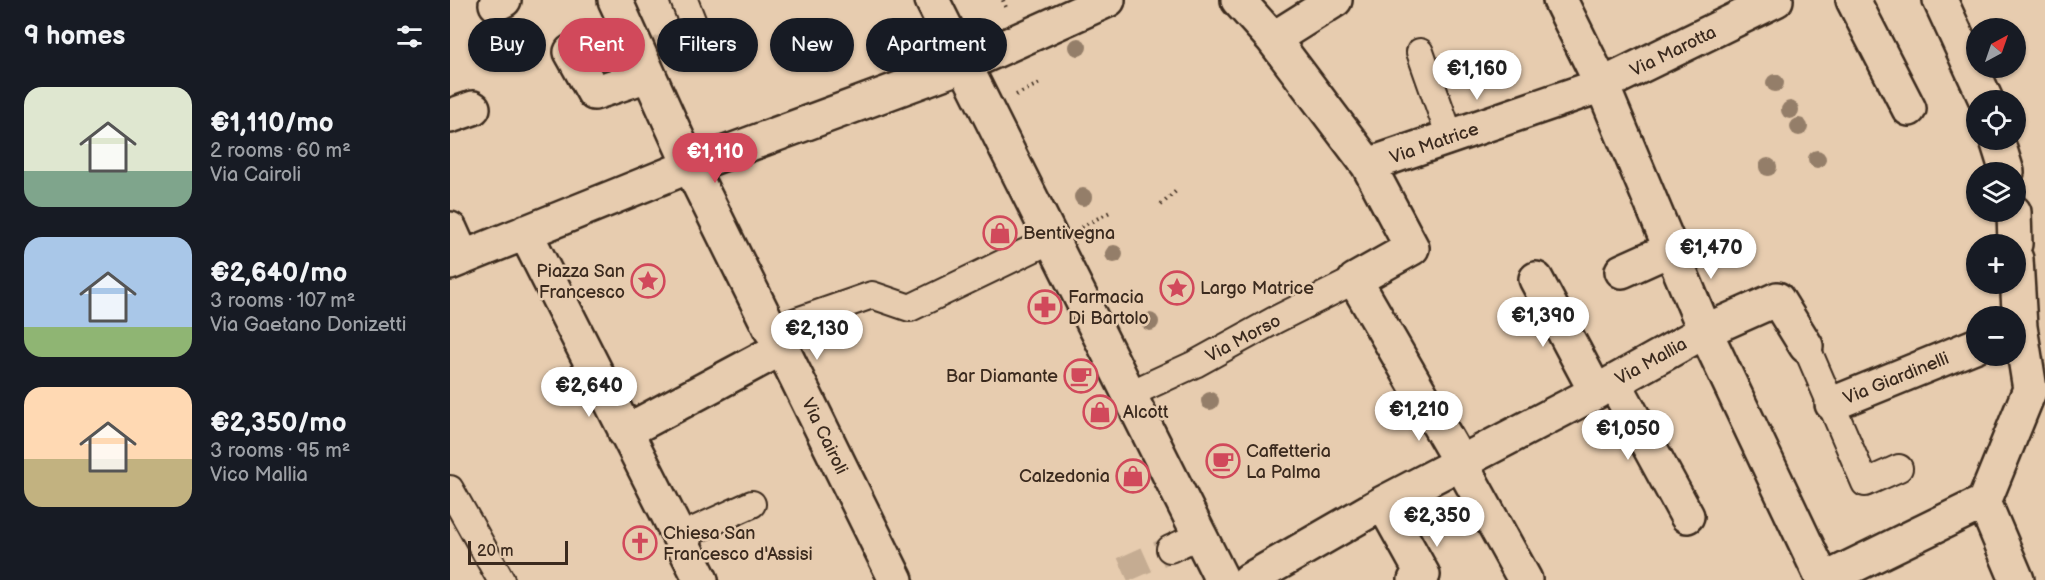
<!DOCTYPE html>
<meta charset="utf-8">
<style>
body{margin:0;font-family:"Balsamiq Sans",sans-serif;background:#20242c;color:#f1f3f6;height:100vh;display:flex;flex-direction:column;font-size:22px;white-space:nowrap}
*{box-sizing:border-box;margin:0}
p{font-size:20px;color:#9ea1a6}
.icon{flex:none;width:33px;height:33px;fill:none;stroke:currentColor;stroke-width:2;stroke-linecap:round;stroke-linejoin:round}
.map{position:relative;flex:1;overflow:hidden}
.panel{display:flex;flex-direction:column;background:#171b24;width:450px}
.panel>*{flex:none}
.guide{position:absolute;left:18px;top:18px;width:570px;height:54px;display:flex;gap:12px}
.needle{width:39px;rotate:40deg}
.buttons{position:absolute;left:1516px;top:18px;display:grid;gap:12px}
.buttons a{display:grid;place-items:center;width:60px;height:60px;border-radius:50%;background:#171b24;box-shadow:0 2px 4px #0004;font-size:30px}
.scale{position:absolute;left:18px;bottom:15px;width:100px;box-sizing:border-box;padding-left:6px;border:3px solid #3b2a1e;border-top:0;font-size:16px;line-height:21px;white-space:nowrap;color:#3b2a1e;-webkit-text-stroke:4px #e7ccaf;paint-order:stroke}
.price{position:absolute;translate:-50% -51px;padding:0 14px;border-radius:21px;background:#fff;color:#222;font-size:20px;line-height:39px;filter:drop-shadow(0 2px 3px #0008)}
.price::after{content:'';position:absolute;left:50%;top:36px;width:18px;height:14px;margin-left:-9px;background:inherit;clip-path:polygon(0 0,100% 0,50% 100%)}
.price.current{background:#d1495b;color:#fff}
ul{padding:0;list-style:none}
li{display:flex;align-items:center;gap:18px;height:150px;padding:0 24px}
li span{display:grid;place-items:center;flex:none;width:168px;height:120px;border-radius:18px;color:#555}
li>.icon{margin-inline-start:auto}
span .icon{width:72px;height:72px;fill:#fffc;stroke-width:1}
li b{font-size:26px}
h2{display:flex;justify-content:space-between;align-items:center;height:72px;padding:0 24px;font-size:26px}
.tag{padding:0 21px;border-radius:27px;background:#171b24;box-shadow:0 2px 4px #0004;font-size:21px;line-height:54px}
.tag.current{background:#d1495b;color:#fff}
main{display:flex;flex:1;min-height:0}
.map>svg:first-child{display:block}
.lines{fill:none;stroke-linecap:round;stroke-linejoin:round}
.pedestrian-tunnel{stroke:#c5ac92;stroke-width:26;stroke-dasharray:26 13;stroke-linecap:butt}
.pedestrian-casing{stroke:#3b2a1e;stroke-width:30}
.minor-casing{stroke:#3b2a1e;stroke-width:38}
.tertiary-casing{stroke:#3b2a1e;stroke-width:38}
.path{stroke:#3b2a1e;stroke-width:4;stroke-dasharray:1.5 4.5;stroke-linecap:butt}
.pedestrian{stroke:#e7ccaf;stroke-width:26}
.minor{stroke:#e7ccaf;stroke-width:33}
.tertiary{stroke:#e7ccaf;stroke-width:33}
.tree{fill:#947e69}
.labels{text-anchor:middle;stroke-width:5;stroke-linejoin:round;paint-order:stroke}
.street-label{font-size:18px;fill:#3b2a1e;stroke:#e7ccaf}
.poi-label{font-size:18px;fill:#3b2a1e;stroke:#e7ccaf;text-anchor:start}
</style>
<main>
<section class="panel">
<h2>9 homes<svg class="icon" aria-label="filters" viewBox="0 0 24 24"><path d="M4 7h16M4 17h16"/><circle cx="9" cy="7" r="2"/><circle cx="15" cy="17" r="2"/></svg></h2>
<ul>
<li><span style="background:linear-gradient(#dfe7d0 70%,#7fa58c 0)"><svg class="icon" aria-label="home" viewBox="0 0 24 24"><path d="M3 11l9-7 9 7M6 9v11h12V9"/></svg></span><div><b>€1,110/mo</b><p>2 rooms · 60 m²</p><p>Via Cairoli</p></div></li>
<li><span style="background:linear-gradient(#a9c7e8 75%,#8fb573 0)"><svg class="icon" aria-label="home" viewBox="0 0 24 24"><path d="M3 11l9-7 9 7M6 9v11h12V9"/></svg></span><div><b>€2,640/mo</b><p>3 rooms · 107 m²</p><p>Via Gaetano Donizetti</p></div></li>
<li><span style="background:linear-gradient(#ffd9b3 60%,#c2b280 0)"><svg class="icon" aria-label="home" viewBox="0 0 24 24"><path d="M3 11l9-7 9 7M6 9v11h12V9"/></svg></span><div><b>€2,350/mo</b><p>3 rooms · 95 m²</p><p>Vico Mallia</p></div></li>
</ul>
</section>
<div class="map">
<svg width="1595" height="580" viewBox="0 0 1595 580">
<rect width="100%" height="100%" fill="#e7ccaf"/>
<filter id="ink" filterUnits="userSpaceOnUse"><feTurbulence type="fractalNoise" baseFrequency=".0167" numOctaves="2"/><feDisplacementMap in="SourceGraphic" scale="12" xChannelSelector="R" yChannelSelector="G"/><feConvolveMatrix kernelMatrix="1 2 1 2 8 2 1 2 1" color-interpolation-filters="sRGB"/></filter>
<g filter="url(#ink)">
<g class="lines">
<path class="pedestrian-tunnel" d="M201,53L226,42
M673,570L720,549"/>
<g class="pedestrian-casing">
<path id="pedestrian" d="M226,42L247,33L234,0
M970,52L1000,137
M321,330L422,295L460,308L603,239
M1356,346L1415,483L1449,468
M680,394L745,364L825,320L905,280
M0,489L51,580
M229,537L302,504
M720,549L750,535"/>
</g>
<g class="minor-casing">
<path id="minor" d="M165,0L240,166L321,330L325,334L446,580
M788,0L823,39L918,165L962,248L905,280L1010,462L1075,580
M1110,0L1152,85L1255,331L1373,580
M1403,0L1459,109
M1490,0L1536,100
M46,4L54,0
M823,39L885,0
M121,52L144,93L198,75
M0,116L23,108
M1547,140L1557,172
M918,165L1152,85L1326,0
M1564,212L1565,244
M0,229L13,258
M75,232L251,580
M0,263L240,166L514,65L658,0
M1172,271L1221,249
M1086,279L1146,392
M1164,382L1237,516
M1382,404L1527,345
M175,432L332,348
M1534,502L1580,389L1570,327L1566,259
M1534,502L1567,580
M933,503L973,575L965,580
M799,580L933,503L1146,392L1255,331L1327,299L1356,346
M1374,580L1534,502"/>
</g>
<g class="tertiary-casing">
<path id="tertiary" d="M482,0L772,580"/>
</g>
<path class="path" d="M553,0L557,10
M566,95L592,82
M711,205L726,191
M631,227L662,211"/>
<use href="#pedestrian" class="pedestrian"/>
<use href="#minor" class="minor"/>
<use href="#tertiary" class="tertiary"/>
</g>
<g class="tree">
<circle cx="628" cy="47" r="9"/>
<circle cx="1325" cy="83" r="9"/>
<circle cx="1340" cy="110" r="9"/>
<circle cx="1349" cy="127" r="9"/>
<circle cx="1367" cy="159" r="9"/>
<circle cx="1318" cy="167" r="9"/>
<circle cx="633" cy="197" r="9"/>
<circle cx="664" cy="254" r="9"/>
<circle cx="700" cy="322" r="9"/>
<circle cx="760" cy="401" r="9"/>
</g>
</g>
<defs>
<g id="shop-ring" transform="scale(1.725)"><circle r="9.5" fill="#e7ccaf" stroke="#d1495b" stroke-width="1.5"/><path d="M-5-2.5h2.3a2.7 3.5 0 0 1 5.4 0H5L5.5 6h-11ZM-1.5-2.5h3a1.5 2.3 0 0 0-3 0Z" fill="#d1495b"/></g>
<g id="sight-ring" transform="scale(1.725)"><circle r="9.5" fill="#e7ccaf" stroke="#d1495b" stroke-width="1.5"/><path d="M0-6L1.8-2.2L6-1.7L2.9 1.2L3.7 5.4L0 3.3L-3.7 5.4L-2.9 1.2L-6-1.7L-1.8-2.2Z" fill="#d1495b"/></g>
<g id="pharmacy-ring" transform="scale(1.725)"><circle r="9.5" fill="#e7ccaf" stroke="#d1495b" stroke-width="1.5"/><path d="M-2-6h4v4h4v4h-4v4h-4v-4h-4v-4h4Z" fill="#d1495b"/></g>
<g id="cafe-ring" transform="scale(1.725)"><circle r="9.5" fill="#e7ccaf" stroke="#d1495b" stroke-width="1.5"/><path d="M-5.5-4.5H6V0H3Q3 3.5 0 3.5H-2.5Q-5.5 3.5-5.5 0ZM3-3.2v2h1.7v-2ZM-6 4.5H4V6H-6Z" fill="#d1495b"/></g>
<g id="church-ring" transform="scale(1.725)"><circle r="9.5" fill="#e7ccaf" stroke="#d1495b" stroke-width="1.5"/><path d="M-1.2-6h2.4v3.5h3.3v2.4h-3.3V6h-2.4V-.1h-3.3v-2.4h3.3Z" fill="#d1495b"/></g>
</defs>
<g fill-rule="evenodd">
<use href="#shop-ring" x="550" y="233"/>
<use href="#sight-ring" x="198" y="281"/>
<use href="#sight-ring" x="727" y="288"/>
<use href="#pharmacy-ring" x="595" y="307"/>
<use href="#cafe-ring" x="631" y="376"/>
<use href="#shop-ring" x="650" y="412"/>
<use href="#cafe-ring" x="773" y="461"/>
<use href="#shop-ring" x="683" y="476"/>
<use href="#church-ring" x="190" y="543"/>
</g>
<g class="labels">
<g class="street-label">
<text transform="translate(1223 51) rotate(-26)" y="6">Via Marotta</text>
<text transform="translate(984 143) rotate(-19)" y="6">Via Matrice</text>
<text transform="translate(793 338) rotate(-28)" y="6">Via Morso</text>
<text transform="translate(1201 361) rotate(-29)" y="6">Via Mallia</text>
<text transform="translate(1446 378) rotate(-22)" y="6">Via Giardinelli</text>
<text transform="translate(375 436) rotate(64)" y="6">Via Cairoli</text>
</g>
<g class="poi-label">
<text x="573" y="239">Bentivegna</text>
<text x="175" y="277" text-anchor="end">Piazza San<tspan x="175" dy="21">Francesco</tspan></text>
<text x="750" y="294">Largo Matrice</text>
<text x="618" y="303">Farmacia<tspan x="618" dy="21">Di Bartolo</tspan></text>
<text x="608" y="382" text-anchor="end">Bar Diamante</text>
<text x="673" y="418">Alcott</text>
<text x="796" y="457">Caffetteria<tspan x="796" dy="21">La Palma</tspan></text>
<text x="660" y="482" text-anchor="end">Calzedonia</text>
<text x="213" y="539">Chiesa San<tspan x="213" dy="21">Francesco d'Assisi</tspan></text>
</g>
</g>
</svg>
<div class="buttons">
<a><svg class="needle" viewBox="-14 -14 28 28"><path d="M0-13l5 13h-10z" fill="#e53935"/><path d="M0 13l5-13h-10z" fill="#9ea1a6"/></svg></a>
<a><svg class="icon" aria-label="locate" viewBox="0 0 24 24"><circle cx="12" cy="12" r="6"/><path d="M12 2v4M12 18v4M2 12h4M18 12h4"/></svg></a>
<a><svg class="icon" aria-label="layers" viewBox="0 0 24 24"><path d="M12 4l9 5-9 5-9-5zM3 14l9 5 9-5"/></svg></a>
<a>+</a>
<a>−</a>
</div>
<div class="scale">20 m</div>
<b class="price" style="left:1027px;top:101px">€1,160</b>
<b class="price current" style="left:265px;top:184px">€1,110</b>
<b class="price" style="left:1261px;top:280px">€1,470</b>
<b class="price" style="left:1093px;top:348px">€1,390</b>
<b class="price" style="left:367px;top:361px">€2,130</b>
<b class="price" style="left:139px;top:418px">€2,640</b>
<b class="price" style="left:969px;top:442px">€1,210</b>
<b class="price" style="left:1178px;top:461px">€1,050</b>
<b class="price" style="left:987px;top:548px">€2,350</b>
<div class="guide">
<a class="tag">Buy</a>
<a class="tag current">Rent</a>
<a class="tag">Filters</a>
<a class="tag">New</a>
<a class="tag">Apartment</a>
</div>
</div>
</main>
